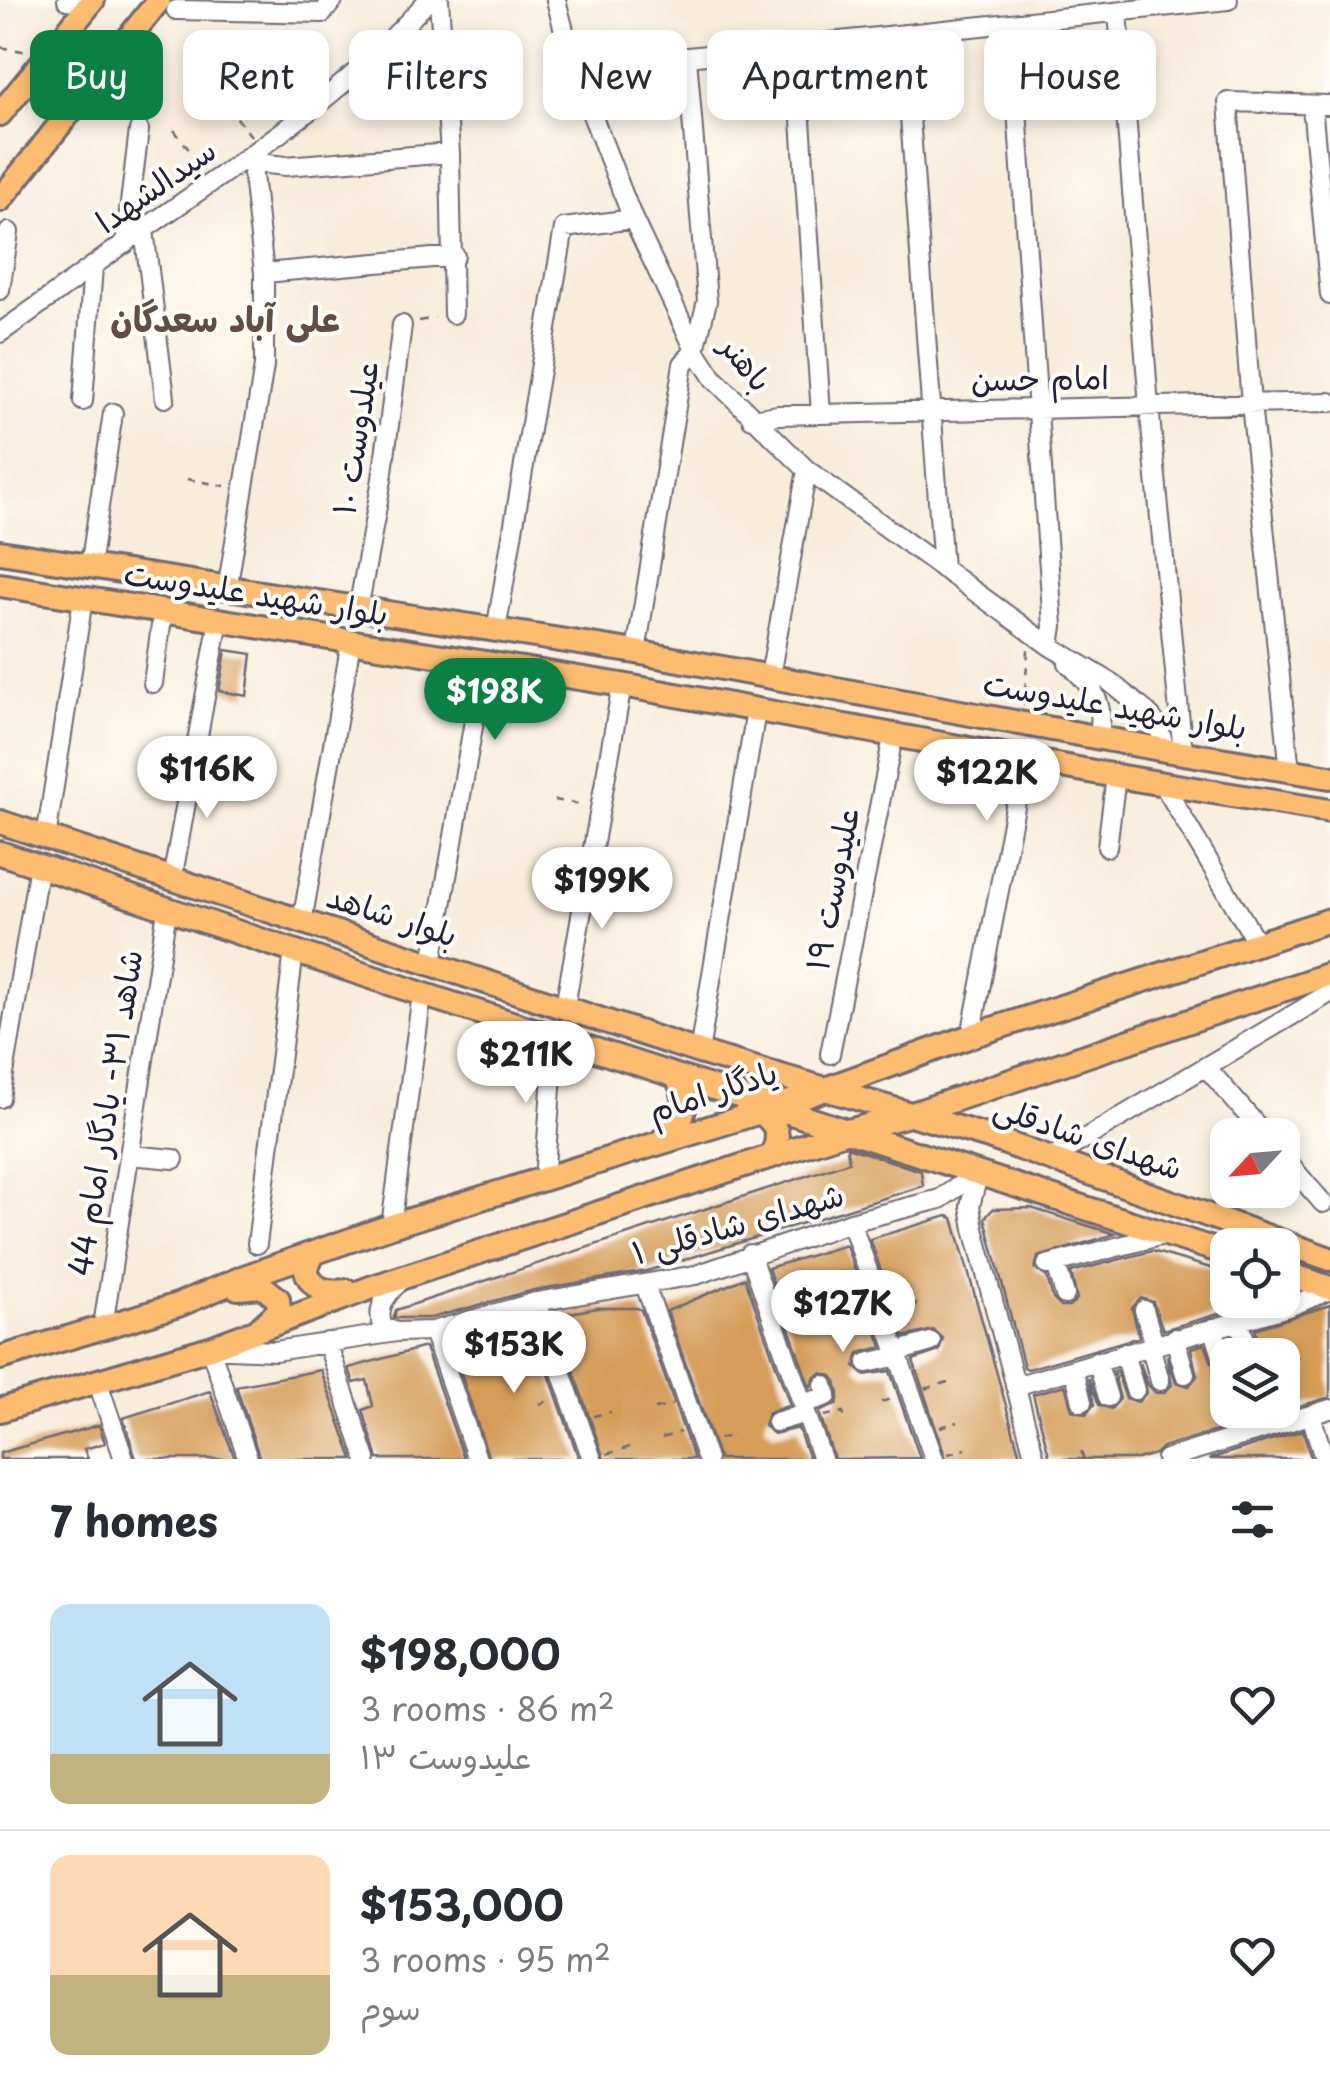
<!DOCTYPE html>
<meta charset="utf-8">
<style>
body{margin:0;font-family:"Playpen Sans","Playpen Sans Arabic",sans-serif;background:#f7f7f7;color:#2b2b33;height:100vh;display:flex;flex-direction:column;font-size:38px;white-space:nowrap}
*{box-sizing:border-box;margin:0}
p{font-size:32px;color:#7c7c81}
.icon{flex:none;width:55px;height:55px;fill:none;stroke:currentColor;stroke-width:2;stroke-linecap:round;stroke-linejoin:round}
.map{position:relative;height:1459px;overflow:hidden}
.sheet{display:flex;flex-direction:column;background:#fff;flex:1}
.sheet>*{flex:none}
.hud{position:absolute;left:30px;top:30px;width:1270px;height:90px;display:flex;gap:20px}
.needle{width:65px;rotate:244deg}
.fabs{position:absolute;left:1210px;top:1118px;display:grid;gap:20px}
.fabs a{display:grid;place-items:center;width:90px;height:90px;border-radius:20px;background:#fff;box-shadow:0 5px 15px #0003;font-size:50px}
.price{position:absolute;translate:-50% -85px;padding:0 22px;border-radius:35px;background:#fff;color:#222;font-size:32px;line-height:65px;filter:drop-shadow(0 2px 5px #0008)}
.price::after{content:'';position:absolute;left:50%;top:60px;width:30px;height:22px;margin-left:-15px;background:inherit;clip-path:polygon(0 0,100% 0,50% 100%)}
.price.on{background:#0b8043;color:#fff}
ul{padding:0;list-style:none}
li{display:flex;align-items:center;gap:30px;height:250px;padding:0 50px}
li+li{border-top:2px solid #e1e1e2}
li span{display:grid;place-items:center;flex:none;width:280px;height:200px;border-radius:20px;color:#555}
li>.icon{margin-inline-start:auto}
span .icon{width:120px;height:120px;fill:#fffc;stroke-width:1}
li b{font-size:42px}
h2{display:flex;justify-content:space-between;align-items:center;height:120px;padding:0 50px;font-size:42px}
.pill{padding:0 35px;border-radius:20px;background:#fff;box-shadow:0 5px 15px #0003;font-size:35px;line-height:90px}
.pill.on{background:#0b8043;color:#fff}
.map>svg:first-child{display:block}
.building{fill:#d59d58}
.lines{fill:none;stroke-linecap:round;stroke-linejoin:round}
.minor-casing{stroke:#6d6973;stroke-width:22}
.major-casing{stroke:#6d6973;stroke-width:28}
.path{stroke:#6d6973;stroke-width:2.5;stroke-dasharray:8 8;stroke-linecap:butt}
.minor{stroke:#fff;stroke-width:18}
.major{stroke:#fdbc70;stroke-width:22}
.labels{text-anchor:middle;stroke-width:8;stroke-linejoin:round;paint-order:stroke}
.street-label{font-size:32px;fill:#22223b;stroke:#fdfcf7}
.neighbourhood-label{font-size:35px;font-weight:bold;fill:#614d45;stroke:#fdfcf7}
</style>
<div class="map">
<svg width="1330" height="1459" viewBox="0 0 1330 1459">
<rect width="100%" height="100%" fill="#fdfcf7"/>
<filter id="ink" filterUnits="userSpaceOnUse"><feTurbulence type="fractalNoise" baseFrequency=".01" numOctaves="2"/><feDisplacementMap in="SourceGraphic" scale="20" xChannelSelector="R" yChannelSelector="G"/><feConvolveMatrix kernelMatrix="1 2 1 2 8 2 1 2 1" color-interpolation-filters="sRGB"/></filter>
<filter id="wash" filterUnits="userSpaceOnUse"><feTurbulence type="fractalNoise" baseFrequency=".0048" numOctaves="4" result="noise"/><feDisplacementMap in="SourceGraphic" scale="40" xChannelSelector="R" yChannelSelector="G"/><feGaussianBlur stdDeviation="2.25" result="paint"/><feColorMatrix in="noise" values="0 0 0 0 0 0 0 0 0 0 0 0 0 0 0 0 0 1.4 0 .05"/><feComposite in="paint" operator="in"/></filter>
<g filter="url(#wash)">
<rect width="100%" height="100%" fill="#f8ecda"/>
<g id="blocks">
<path class="building" d="M226,650L252,654L247,696L219,691Z
M847,1147L921,1171L923,1186L647,1271L534,1290L431,1318H394L396,1310L849,1162Z
M1031,1208L1115,1234L1038,1257L1035,1269L1047,1277L1053,1299L1061,1307H1069L1077,1299L1071,1272L1152,1251L1228,1273V1300H1267L1163,1330L1153,1302L1141,1298L1132,1308L1139,1337L1028,1369L1024,1367L985,1218L993,1209Z
M947,1216L953,1218L1021,1459H946L913,1360L939,1351L943,1338L933,1330L904,1337L870,1239Z
M846,1245L882,1347L859,1353L855,1367L864,1375L890,1371L920,1458L834,1459L819,1412L837,1404L839,1394L836,1382L832,1376L822,1373L815,1377L810,1388L768,1268Z
M745,1278L790,1405L768,1413L764,1426L774,1434L798,1428L809,1459H719L667,1311Z
M1330,1305V1397L1162,1447L1155,1454L1137,1459H1050L1033,1394L1065,1385L1072,1410L1086,1414L1094,1405L1089,1378L1099,1405L1111,1409L1120,1399L1113,1371L1116,1370L1126,1398L1138,1402L1147,1392L1140,1363L1148,1385L1156,1393H1164L1172,1385L1167,1355L1176,1382L1189,1386L1197,1376L1191,1348L1205,1344L1215,1371L1228,1374V1410H1282V1355H1262L1255,1329Z
M597,1308H637L641,1310L694,1459H604L554,1316Z
M530,1321L579,1459H489L451,1344Z
M425,1347L464,1459H378L363,1410L373,1406L367,1380L354,1383L349,1368Z
M321,1370L353,1459H260L236,1386Z
M210,1391L235,1459H136L123,1418Z
M99,1425L105,1443L84,1449L88,1459H0V1453Z
M1303,1430L1311,1459H1209Z"/>
</g>
</g>
<g filter="url(#ink)">
<use href="#blocks" fill-opacity="0" stroke="#6d6973" stroke-width="2.5"/>
<g class="lines">
<g class="minor-casing">
<path id="minor" d="M67,0L90,3
M439,0L450,153L453,314
M556,0L574,69L633,219L695,350L714,379L807,470L1050,646L1110,682L1148,713L1159,727L1165,750
M176,10L323,13L333,0
M1118,12L1149,406L1183,753
M1011,23L1053,626L1050,646
M904,34L943,569
M796,46L821,414
M574,69L1228,0
M1312,105L1330,295
M251,157L267,164L286,166L450,153
M144,230L165,398
M125,244L139,130
M264,273L455,256
M0,290L9,232
M0,333C48,299 95,264 143,230C245,158 344,96 428,0
M83,401L93,267
M752,419L778,415L1330,402
M90,567L113,413
M227,590L264,366V273L251,157
M358,610L382,479L402,325
M496,631L564,228L633,219
M636,652L683,364L695,350L707,301L687,57
M1068,663C1092,686 1107,703 1098,737
M770,676L807,470
M153,683L163,611
M1290,771L1251,404L1228,102L1330,105
M1163,784L1257,943
M46,838L83,599
M1107,847L1116,776
M172,880L219,620
M302,922L351,642
M432,963L484,663
M565,1006L622,685
M971,1036L1024,760
M699,1052L756,711
M830,1054L893,737
M1206,1067L1265,1135
M0,1098L39,865
M129,1155L174,1159
M1282,1156L1323,1203
M1052,1158L1328,994
M979,1172L970,1206L974,1229L1035,1459
M544,1180L555,1036
M851,1222L934,1459
M391,1226L422,994
M257,1244L294,951
M750,1254L822,1459
M1056,1263L1065,1295
M1047,1265L1167,1234
M645,1285L707,1459
M536,1302L592,1459
M1144,1310L1154,1344
M1239,1321L1250,1355
M103,1326L167,910
M1213,1328L1224,1362
M433,1331L477,1459
M396,1332L383,1327C374,1306 390,1290 405,1277
M1175,1338L1185,1374
M327,1342L366,1459
M1150,1345L1160,1381
M896,1352L931,1342
M1124,1353L1135,1390
M1097,1361L1108,1397
M867,1363L898,1356
M1074,1369L1082,1402
M97,1380L124,1459
M1015,1386L1291,1306L1330,1290
M803,1404L827,1396L824,1385
M1311,1415L1323,1455
M776,1422L806,1413
M248,1459L210,1348L275,1351L397,1332L433,1331L536,1302L696,1275L851,1222L940,1199L979,1172
M1166,1459L1330,1409"/>
</g>
<g class="major-casing">
<path id="major" d="M0,114L93,0
M0,200L159,0
M0,552L636,652L1165,750L1330,777
M0,585L622,685L1116,776L1330,811
M0,822L699,1052L989,1137L1330,1259
M0,853L422,994L1228,1254
M760,1112C778,1124 782,1138 770,1157
M661,1141C685,1120 692,1105 676,1076
M313,1254L306,1270C312,1291 328,1293 348,1291
M1282,1272L1330,1288
M238,1288L262,1286L278,1299L279,1311L260,1328
M0,1358L178,1305L247,1276L391,1226L773,1108L971,1036L1330,920
M0,1410L210,1348L370,1288L848,1131L909,1115L1330,974"/>
</g>
<path class="path" d="M0,47L28,52
M61,68L74,79
M117,82L141,86
M227,105L251,136
M174,130L204,169
M419,321L435,318
M187,479L225,486
M1024,706L1028,650
M554,800L584,805
M846,1310L864,1305
M899,1310L917,1304
M925,1389L948,1382
M881,1402L894,1398
M539,1404L552,1400
M655,1409L672,1405
M593,1416L611,1412
M824,1416L843,1412L845,1420
M940,1427L958,1422
M662,1438L680,1432
M719,1439L732,1435
M1081,1451L1084,1459
M607,1454L630,1447
M948,1454L966,1449"/>
<use href="#minor" class="minor"/>
<use href="#major" class="major"/>
</g>
</g>
<g class="labels">
<g class="street-label">
<text transform="translate(156 186) rotate(-35)" y="11">سیدالشهدا</text>
<text transform="translate(746 364) rotate(51)" y="11">باهنر</text>
<text transform="translate(1040 379) rotate(-1)" y="11">امام حسن</text>
<text transform="translate(356 438) rotate(-81)" y="11">عیلدوست ۱۰</text>
<text transform="translate(256 594) rotate(9)" y="11">بلوار شهید علیدوست</text>
<text transform="translate(1115 706) rotate(10)" y="11">بلوار شهید علیدوست</text>
<text transform="translate(833 889) rotate(-79)" y="11">علیدوست ۱۹</text>
<text transform="translate(392 916) rotate(18)" y="11">بلوار شاهد</text>
<text transform="translate(713 1092) rotate(-18)" y="11">یادگار امام</text>
<text transform="translate(106 1113) rotate(-81)" y="11">شاهد ۳۱- یادگار امام 44</text>
<text transform="translate(1088 1138) rotate(19)" y="11">شهدای شادقلی</text>
<text transform="translate(738 1224) rotate(-16)" y="11">شهدای شادقلی ۱</text>
</g>
<g class="neighbourhood-label">
<text x="225" y="332">علی آباد سعدگان</text>
</g>
</g>
</svg>
<div class="fabs">
<a><svg class="needle" viewBox="-14 -14 28 28"><path d="M0-13l5 13h-10z" fill="#e53935"/><path d="M0 13l5-13h-10z" fill="#7c7c81"/></svg></a>
<a><svg class="icon" aria-label="locate" viewBox="0 0 24 24"><circle cx="12" cy="12" r="6"/><path d="M12 2v4M12 18v4M2 12h4M18 12h4"/></svg></a>
<a><svg class="icon" aria-label="layers" viewBox="0 0 24 24"><path d="M12 4l9 5-9 5-9-5zM3 14l9 5 9-5"/></svg></a>
</div>
<b class="price on" style="left:495px;top:743px">$198K</b>
<b class="price" style="left:207px;top:821px">$116K</b>
<b class="price" style="left:987px;top:824px">$122K</b>
<b class="price" style="left:602px;top:932px">$199K</b>
<b class="price" style="left:526px;top:1106px">$211K</b>
<b class="price" style="left:843px;top:1355px">$127K</b>
<b class="price" style="left:514px;top:1396px">$153K</b>
<div class="hud">
<a class="pill on">Buy</a>
<a class="pill">Rent</a>
<a class="pill">Filters</a>
<a class="pill">New</a>
<a class="pill">Apartment</a>
<a class="pill">House</a>
</div>
</div>
<section class="sheet">
<h2>7 homes<svg class="icon" aria-label="filters" viewBox="0 0 24 24"><path d="M4 7h16M4 17h16"/><circle cx="9" cy="7" r="2"/><circle cx="15" cy="17" r="2"/></svg></h2>
<ul>
<li><span style="background:linear-gradient(#bfe0f5 75%,#c2b280 0)"><svg class="icon" aria-label="home" viewBox="0 0 24 24"><path d="M3 11l9-7 9 7M6 9v11h12V9"/></svg></span><div><b>$198,000</b><p>3 rooms · 86 m²</p><p>علیدوست ۱۳</p></div><svg class="icon" aria-label="heart" viewBox="0 0 24 24"><path d="M12 20l-8-8c-3-5 5-10 8-4 3-6 11-1 8 4z"/></svg></li>
<li><span style="background:linear-gradient(#ffd9b3 60%,#c2b280 0)"><svg class="icon" aria-label="home" viewBox="0 0 24 24"><path d="M3 11l9-7 9 7M6 9v11h12V9"/></svg></span><div><b>$153,000</b><p>3 rooms · 95 m²</p><p>سوم</p></div><svg class="icon" aria-label="heart" viewBox="0 0 24 24"><path d="M12 20l-8-8c-3-5 5-10 8-4 3-6 11-1 8 4z"/></svg></li>
</ul>
</section>
